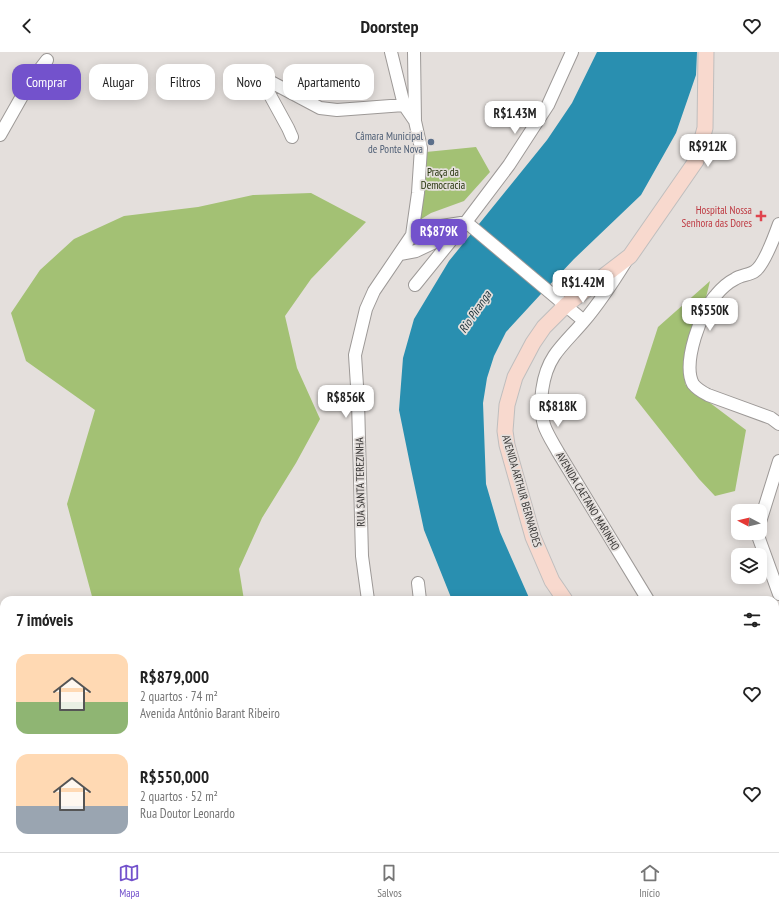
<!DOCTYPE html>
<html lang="pt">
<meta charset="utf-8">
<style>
body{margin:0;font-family:"PT Sans Narrow",sans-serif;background:#f2f2f2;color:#222;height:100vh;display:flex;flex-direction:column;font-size:15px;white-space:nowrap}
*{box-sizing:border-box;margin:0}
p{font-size:13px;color:#767676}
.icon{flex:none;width:22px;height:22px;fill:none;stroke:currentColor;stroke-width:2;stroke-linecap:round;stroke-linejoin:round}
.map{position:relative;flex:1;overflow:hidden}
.details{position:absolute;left:0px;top:544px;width:779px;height:256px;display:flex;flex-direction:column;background:#fff;border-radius:12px 12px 0 0;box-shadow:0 2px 10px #0003}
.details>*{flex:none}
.banner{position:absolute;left:12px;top:12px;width:400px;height:36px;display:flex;gap:8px}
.needle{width:26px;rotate:277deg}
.controls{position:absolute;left:731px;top:452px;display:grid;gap:8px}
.controls a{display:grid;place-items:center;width:36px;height:36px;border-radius:8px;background:#fff;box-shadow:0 2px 10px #0003;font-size:20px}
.price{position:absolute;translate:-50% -34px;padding:0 9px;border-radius:8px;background:#fff;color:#222;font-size:13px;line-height:26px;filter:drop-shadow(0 1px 2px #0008)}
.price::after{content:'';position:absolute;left:50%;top:24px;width:12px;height:9px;margin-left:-6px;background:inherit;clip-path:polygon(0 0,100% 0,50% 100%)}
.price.selected{background:#7352cc;color:#fff}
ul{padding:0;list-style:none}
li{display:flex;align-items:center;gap:12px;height:100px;padding:0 16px}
li span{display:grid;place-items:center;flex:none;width:112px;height:80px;border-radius:12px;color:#555}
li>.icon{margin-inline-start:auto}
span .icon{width:48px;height:48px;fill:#fffc;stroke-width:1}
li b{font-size:17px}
h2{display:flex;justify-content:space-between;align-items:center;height:48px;padding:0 16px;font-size:17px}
.pill{padding:0 14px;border-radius:12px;background:#fff;box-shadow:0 2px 10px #0003;font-size:14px;line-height:36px}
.pill.selected{background:#7352cc;color:#fff}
header{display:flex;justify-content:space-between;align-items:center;height:52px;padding:0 16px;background:#fff;font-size:18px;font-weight:700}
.dock{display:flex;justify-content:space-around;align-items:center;height:56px;border-top:1px solid #e0e0e0;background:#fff;font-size:11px;color:#767676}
.dock a{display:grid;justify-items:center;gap:2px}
.dock .selected{color:#7352cc}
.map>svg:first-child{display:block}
.green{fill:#a3c174}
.water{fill:#298fb0}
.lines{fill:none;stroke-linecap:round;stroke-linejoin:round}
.minor-casing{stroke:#9d9997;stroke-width:14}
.major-casing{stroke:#bfbebe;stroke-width:17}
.minor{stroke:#fff;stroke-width:12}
.major{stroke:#f8d9ce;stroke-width:15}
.service-dot{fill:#5c6f8a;stroke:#e4dfdc;stroke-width:1.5}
.health-dot{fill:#e0444e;stroke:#e4dfdc;stroke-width:1.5}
.labels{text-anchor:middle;stroke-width:3.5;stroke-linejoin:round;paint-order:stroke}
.service-label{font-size:11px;fill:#4e5e75;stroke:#e4dfdc;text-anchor:end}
.park-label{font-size:11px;fill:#233109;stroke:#e4dfdc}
.health-label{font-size:11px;fill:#be3a42;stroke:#e4dfdc;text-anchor:end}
.street-label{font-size:11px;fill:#373534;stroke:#e4dfdc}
.water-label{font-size:12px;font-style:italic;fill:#192f37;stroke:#e4dfdc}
</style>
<header><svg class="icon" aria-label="back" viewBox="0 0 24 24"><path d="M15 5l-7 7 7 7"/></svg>Doorstep<svg class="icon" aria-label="heart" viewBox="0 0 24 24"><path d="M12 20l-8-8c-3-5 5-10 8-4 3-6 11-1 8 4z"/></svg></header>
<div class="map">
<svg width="779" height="800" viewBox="0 0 779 800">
<rect width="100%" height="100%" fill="#e4dfdc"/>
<path class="green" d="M476,95L490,120L464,149L431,161L410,174L416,101Z
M311,141L366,170L311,227L285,264L297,316L320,367L296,411L262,466L239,517L244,548H93L67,452L95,358L26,309L11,261L40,218L74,187L124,164L198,155L253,143Z
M710,229L685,332L746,378L735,439L715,444L699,427L635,346L658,275Z
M321,796H447V800H327Z"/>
<path class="water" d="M597,0H697L696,23L676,81L641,143L574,207L540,243L506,280L494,304L487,326L483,351L486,432L500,480L530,548H452L424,478L411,417L399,358L403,306L414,267L449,209L547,88L572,51Z
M515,796H571V800H515Z"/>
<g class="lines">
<g class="minor-casing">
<path id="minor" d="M414,0L415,69
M0,83L30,30L47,8
M292,85L288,76L265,34L267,30H271L320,56L337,58L404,53
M466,170L584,269
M779,172C775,183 764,213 755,219C750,223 741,223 735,227C729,230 721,237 716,243C701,259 682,311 693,332C697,337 702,340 708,343L771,366L779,372
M412,183L435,175L461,171
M400,202L416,199L437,189L457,176
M626,209C613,230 600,250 584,269C574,281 562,292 554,304C542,322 538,352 544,373C547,382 553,391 558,400L648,548
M415,233L466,170L509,113L548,53L572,0
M760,470L779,409
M757,481L779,542
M418,531L420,548
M368,548L362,504L358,349L355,303L366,257L374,239L412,183L418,141L421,96L415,69L404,53L391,0
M775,629L779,627
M775,674L779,678
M775,756L779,754
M474,800V796"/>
</g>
<g class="major-casing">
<path id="major" d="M565,548L552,529L533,485L507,393L505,379L507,353L515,325L533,291L544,275L566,253L630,204L696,109L705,76L706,0
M593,796V800"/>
</g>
<use href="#minor" class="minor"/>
<use href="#major" class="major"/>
</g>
<circle class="service-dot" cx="431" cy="90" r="4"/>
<path class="health-dot" d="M759 158h4v4h4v4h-4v4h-4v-4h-4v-4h4z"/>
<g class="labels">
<g class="service-label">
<text x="423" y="88">Câmara Municipal<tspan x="423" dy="13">de Ponte Nova</tspan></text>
</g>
<g class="park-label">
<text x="443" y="124">Praça da<tspan x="443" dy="13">Democracia</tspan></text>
</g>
<g class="health-label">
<text x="752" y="162">Hospital Nossa<tspan x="752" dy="13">Senhora das Dores</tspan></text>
</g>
<g class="street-label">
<text transform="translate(360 430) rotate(-91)" y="4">RUA SANTA TEREZINHA</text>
<text transform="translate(522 439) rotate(74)" y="4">AVENIDA ARTHUR BERNARDES</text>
<text transform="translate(588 449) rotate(59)" y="4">AVENIDA CAETANO MARINHO</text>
</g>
<g class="water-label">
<text transform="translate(475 260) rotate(-56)" y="4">Rio Piranga</text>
</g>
</g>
</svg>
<div class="controls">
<a><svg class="needle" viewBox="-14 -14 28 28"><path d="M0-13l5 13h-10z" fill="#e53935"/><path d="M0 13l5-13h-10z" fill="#767676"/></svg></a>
<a><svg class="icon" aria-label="layers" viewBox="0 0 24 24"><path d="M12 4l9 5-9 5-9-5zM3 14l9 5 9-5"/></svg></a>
</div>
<b class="price" style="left:515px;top:83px">R$1.43M</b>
<b class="price" style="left:708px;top:116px">R$912K</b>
<b class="price selected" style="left:439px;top:201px">R$879K</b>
<b class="price" style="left:583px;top:252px">R$1.42M</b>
<b class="price" style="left:710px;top:280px">R$550K</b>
<b class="price" style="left:346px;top:367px">R$856K</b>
<b class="price" style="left:558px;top:376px">R$818K</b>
<div class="banner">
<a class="pill selected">Comprar</a>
<a class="pill">Alugar</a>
<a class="pill">Filtros</a>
<a class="pill">Novo</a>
<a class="pill">Apartamento</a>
</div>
<section class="details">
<h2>7 imóveis<svg class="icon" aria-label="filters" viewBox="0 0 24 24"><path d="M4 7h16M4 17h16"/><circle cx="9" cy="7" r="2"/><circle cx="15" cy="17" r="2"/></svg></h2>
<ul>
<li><span style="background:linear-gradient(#ffd9b3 60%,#8fb573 0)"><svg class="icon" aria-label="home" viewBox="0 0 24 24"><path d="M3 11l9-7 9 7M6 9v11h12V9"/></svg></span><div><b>R$879,000</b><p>2 quartos · 74 m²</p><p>Avenida Antônio Barant Ribeiro</p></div><svg class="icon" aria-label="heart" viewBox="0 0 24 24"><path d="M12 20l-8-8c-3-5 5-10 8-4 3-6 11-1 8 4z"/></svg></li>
<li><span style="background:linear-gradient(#ffd9b3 65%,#9aa5b1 0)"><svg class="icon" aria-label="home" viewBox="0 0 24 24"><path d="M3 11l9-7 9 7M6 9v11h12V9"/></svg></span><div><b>R$550,000</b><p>2 quartos · 52 m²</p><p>Rua Doutor Leonardo</p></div><svg class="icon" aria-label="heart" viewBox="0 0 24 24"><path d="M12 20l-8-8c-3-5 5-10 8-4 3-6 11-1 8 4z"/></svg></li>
</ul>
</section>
</div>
<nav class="dock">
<a class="selected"><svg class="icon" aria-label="map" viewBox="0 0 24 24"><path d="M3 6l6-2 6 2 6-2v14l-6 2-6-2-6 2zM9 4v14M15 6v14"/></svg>Mapa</a>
<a><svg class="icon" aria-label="saved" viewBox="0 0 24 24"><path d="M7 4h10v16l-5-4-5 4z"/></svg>Salvos</a>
<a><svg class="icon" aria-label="home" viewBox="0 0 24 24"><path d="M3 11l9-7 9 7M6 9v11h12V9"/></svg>Início</a>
</nav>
